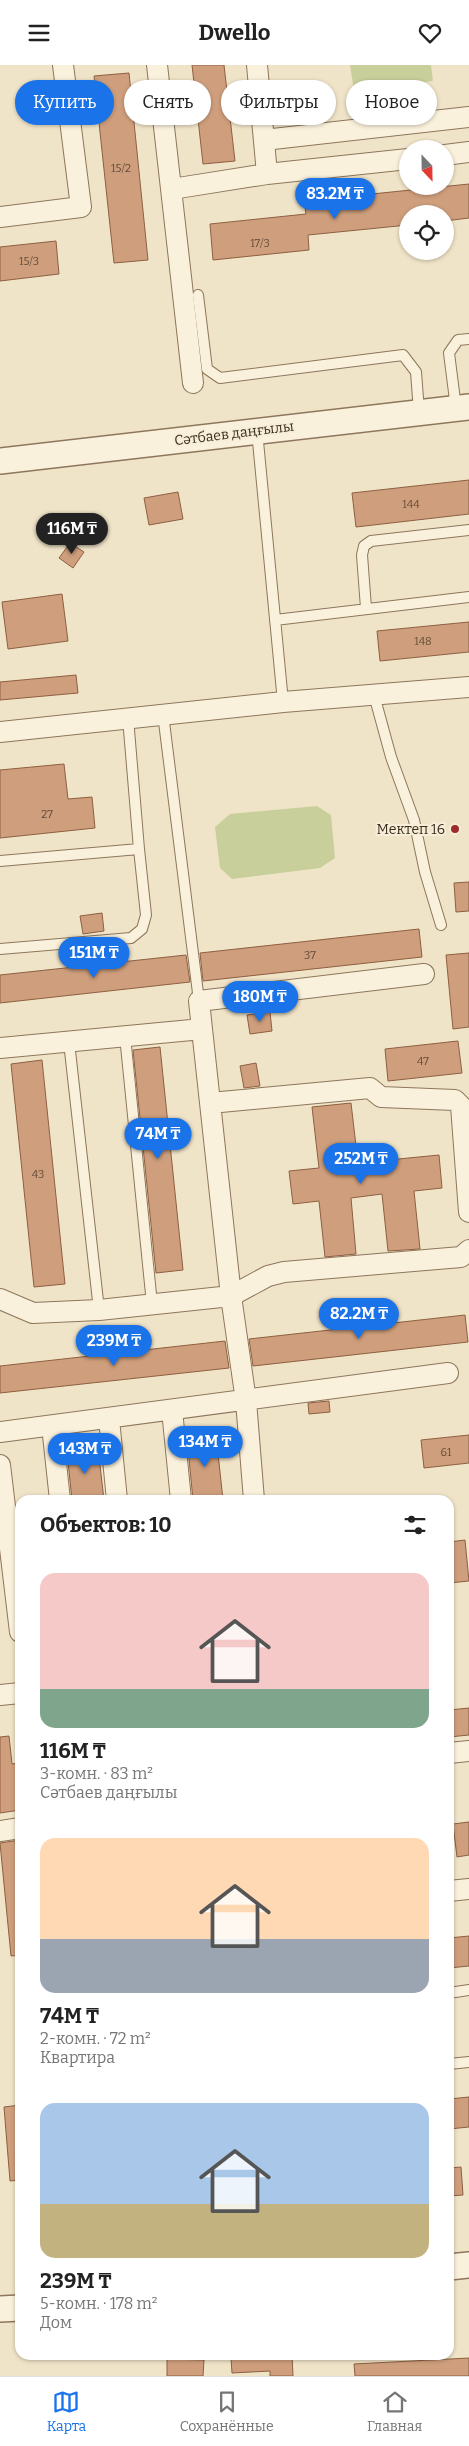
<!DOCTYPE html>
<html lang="ru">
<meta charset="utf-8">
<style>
body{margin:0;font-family:Bitter,serif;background:#f6f6f6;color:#222;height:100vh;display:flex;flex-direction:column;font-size:19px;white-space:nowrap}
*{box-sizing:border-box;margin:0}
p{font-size:16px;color:#767676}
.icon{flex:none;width:28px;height:28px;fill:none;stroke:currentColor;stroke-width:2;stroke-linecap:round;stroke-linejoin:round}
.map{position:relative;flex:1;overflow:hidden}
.drawer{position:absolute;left:15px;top:1430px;width:439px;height:865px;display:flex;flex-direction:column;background:#fff;border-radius:15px;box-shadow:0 1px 4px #0004}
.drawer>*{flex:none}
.top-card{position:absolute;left:15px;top:15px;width:440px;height:45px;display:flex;gap:10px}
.needle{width:32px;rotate:158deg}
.fabs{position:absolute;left:399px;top:75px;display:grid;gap:10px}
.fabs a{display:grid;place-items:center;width:55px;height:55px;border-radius:50%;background:#fff;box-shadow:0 1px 4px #0004;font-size:25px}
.price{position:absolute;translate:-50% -42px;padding:0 11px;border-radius:18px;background:#1a73e8;color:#fff;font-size:16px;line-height:32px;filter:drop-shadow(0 1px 2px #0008)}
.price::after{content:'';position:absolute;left:50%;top:30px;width:15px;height:11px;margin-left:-8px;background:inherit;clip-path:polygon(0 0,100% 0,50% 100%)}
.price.active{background:#222;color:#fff}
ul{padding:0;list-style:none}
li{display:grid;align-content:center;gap:10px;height:265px;padding:0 25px}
li span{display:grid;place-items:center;height:155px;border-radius:15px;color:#555}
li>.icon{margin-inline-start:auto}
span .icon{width:90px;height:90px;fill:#fffc;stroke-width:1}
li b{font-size:21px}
h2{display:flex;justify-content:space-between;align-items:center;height:60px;padding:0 25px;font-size:21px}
.tag{padding:0 18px;border-radius:22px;background:#fff;box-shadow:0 1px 4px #0004;font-size:18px;line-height:45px}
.tag.active{background:#1a73e8;color:#fff}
header{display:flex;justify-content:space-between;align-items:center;height:65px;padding:0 25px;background:#fff;font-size:22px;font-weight:700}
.tab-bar{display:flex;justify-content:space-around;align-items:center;height:70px;border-top:1px solid #e0e0e0;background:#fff;font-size:14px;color:#767676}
.tab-bar a{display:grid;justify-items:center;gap:2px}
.tab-bar .active{color:#1a73e8}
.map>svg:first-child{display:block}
.green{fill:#c9cf9b}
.building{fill:#cf9f7d;stroke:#8d5f41}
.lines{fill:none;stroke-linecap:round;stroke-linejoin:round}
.service-casing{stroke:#8d765c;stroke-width:12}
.minor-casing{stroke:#8d765c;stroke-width:22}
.tertiary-casing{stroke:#8d765c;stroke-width:28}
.service{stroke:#faf1dc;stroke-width:10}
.minor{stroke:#faf1dc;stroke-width:20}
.tertiary{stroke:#faf1dc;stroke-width:25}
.poi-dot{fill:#9e2a2b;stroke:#f7eed8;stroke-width:2}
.labels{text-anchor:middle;stroke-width:4;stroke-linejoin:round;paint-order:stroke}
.number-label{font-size:11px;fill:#624a37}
.street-label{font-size:14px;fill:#3d2e20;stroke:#f7eed8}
.poi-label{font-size:14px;fill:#3d2e20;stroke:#f7eed8;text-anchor:end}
</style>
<header><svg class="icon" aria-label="menu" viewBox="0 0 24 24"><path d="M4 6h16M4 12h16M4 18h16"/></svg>Dwello<svg class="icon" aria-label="heart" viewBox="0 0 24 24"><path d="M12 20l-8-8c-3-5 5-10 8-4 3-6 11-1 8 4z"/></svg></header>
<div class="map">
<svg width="469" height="2311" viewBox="0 0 469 2311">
<rect width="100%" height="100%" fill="#f0e4c8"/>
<path class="green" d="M350,0H431L433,16L354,26Z
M317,741L331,750L335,793L320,803L232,814L220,803L215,762L230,749Z"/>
<path class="building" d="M192,0H224L235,96L203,99Z
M129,8L148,195L114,198L94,11Z
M469,119V153L445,156V149H408V160L308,170L309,185L213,195L210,159L306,149L304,136Z
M56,176L59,209L0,216V182Z
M469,415V449L356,462L352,428Z
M178,427L183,454L149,460L144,433Z
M70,478L84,487L73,503L59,493Z
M62,529L68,576L8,584L2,537Z
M469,557V587L380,596L377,566Z
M76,610L78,628L0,635V617Z
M64,699L68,734L92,732L95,763L0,773V705Z
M469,817V846L456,847L454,818Z
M102,848L104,866L83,869L80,851Z
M419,864L422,892L203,916L200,888Z
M469,888V962L453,964L446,890Z
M186,890L190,917L0,938V910Z
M270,947L272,966L250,969L247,950Z
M458,976L462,1008L388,1016L385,984Z
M160,982L183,1205L156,1208L133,985Z
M42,995L65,1219L34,1222L11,999Z
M256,998L260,1021L244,1023L240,1001Z
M351,1038L358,1098L439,1090L442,1123L414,1126L420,1184L388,1186L382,1129L351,1133L356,1189L325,1192L319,1136L293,1139L289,1106L319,1103L312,1042Z
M465,1250L468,1277L253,1301L249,1274Z
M225,1276L229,1303L0,1328V1301Z
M329,1336L330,1347L309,1349L308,1338Z
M216,1370L223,1435H193L187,1373Z
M469,1370V1398L424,1403L421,1375Z
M98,1383L104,1435H72L67,1387Z
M465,1475L469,1516L449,1518V1477Z
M469,1643V1670L449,1672V1645Z
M9,1671L12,1699L20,1698V1745L0,1748V1672Z
M469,1757V1790L457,1792L453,1759Z
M20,1775V1890L11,1891L0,1778Z
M469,1871V1901L449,1903V1873Z
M469,2032V2062L449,2064V2034Z
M20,2040V2115L10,2116L4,2042Z
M461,2102L463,2130L449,2131V2103Z
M292,2290L293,2311H270V2306L232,2308L231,2293Z
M469,2293V2311H355L354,2299Z
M167,2294L204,2295L203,2311H167Z"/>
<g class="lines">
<g class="service-casing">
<path id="service" d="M198,230L207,304L220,313L403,290L416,307L419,347
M456,343L449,288L458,275L469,274
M257,366L283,637
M366,543L362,490L364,481L371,476L469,465
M275,555L469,532
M374,630L391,692L414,755L425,807L441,860
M163,649L199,936
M0,796L139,784L128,653
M0,884L131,873L142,864L146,850L139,784
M125,971L152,1239
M69,977L99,1245
M449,1928L469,1925
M449,1999L469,1997"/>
</g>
<g class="minor-casing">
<path id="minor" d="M157,0L193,318
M257,0L267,109L408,94
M264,75L469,52
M445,90L469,87
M172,124L267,109
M0,152L81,142L63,0
M0,667L283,637L469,622
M202,964L199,936L424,909
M0,983L202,964L231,1231L99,1245L33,1248L0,1234
M210,1038L370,1023L381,1032L455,1035L461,1041L469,1147
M172,1345L181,1435
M109,1354L117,1435
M52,1361L60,1435
M0,1367L448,1308
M0,1400L20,1567
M254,1435L246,1336L231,1231L268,1211L284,1207L461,1192L469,1185
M0,1630L20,1628
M449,1688L469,1686
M0,1766L20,1763
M449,1826L469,1824"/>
</g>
<g class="tertiary-casing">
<path id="tertiary" d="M0,396L469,342
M449,2202L469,2200
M0,2244L20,2243"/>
</g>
<use href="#service" class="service"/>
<use href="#minor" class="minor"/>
<use href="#tertiary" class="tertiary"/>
</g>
<circle class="poi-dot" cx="455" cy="764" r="5"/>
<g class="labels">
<g class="number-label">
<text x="121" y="107">15/2</text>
<text x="260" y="182">17/3</text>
<text x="29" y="200">15/3</text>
<text x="411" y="443">144</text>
<text x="423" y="580">148</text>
<text x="47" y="753">27</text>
<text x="310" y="894">37</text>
<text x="423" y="1000">47</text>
<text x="38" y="1113">43</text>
<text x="446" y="1391">61</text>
</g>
<g class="street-label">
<text transform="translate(234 368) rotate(-7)" y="5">Сәтбаев даңғылы</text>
</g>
<g class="poi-label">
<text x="445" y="769">Мектеп 16</text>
</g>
</g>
</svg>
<div class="fabs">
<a><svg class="needle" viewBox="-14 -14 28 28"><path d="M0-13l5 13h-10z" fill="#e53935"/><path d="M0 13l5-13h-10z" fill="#767676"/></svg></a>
<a><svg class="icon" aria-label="locate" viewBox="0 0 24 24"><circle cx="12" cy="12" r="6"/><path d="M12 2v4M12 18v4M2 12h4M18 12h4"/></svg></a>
</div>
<b class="price" style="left:335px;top:155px">83.2M ₸</b>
<b class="price active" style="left:72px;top:490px">116M ₸</b>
<b class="price" style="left:94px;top:914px">151M ₸</b>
<b class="price" style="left:260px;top:958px">180M ₸</b>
<b class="price" style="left:158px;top:1095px">74M ₸</b>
<b class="price" style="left:361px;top:1120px">252M ₸</b>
<b class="price" style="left:359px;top:1275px">82.2M ₸</b>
<b class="price" style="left:114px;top:1302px">239M ₸</b>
<b class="price" style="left:205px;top:1403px">134M ₸</b>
<b class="price" style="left:85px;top:1410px">143M ₸</b>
<div class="top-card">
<a class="tag active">Купить</a>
<a class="tag">Снять</a>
<a class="tag">Фильтры</a>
<a class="tag">Новое</a>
</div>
<section class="drawer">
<h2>Объектов: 10<svg class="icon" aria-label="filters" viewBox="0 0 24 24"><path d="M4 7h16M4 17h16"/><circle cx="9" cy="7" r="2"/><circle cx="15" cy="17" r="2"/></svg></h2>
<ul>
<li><span style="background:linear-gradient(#f6c9c9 75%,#7fa58c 0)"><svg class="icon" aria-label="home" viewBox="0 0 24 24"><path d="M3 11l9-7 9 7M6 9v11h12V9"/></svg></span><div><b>116M ₸</b><p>3-комн. · 83 m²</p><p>Сәтбаев даңғылы</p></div></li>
<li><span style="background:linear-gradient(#ffd9b3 65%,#9aa5b1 0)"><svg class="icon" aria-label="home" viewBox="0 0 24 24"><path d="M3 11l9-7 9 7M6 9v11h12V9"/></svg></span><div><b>74M ₸</b><p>2-комн. · 72 m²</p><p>Квартира</p></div></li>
<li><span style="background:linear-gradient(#a9c7e8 65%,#c2b280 0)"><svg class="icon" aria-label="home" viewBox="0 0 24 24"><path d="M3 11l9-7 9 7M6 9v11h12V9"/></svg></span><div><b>239M ₸</b><p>5-комн. · 178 m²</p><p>Дом</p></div></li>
</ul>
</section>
</div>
<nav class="tab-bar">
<a class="active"><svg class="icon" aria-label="map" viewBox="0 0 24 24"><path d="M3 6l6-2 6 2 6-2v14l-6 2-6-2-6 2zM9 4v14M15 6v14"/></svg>Карта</a>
<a><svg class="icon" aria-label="saved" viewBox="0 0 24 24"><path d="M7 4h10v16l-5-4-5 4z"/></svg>Сохранённые</a>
<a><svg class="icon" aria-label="home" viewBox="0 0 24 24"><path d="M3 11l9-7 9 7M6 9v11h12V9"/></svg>Главная</a>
</nav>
